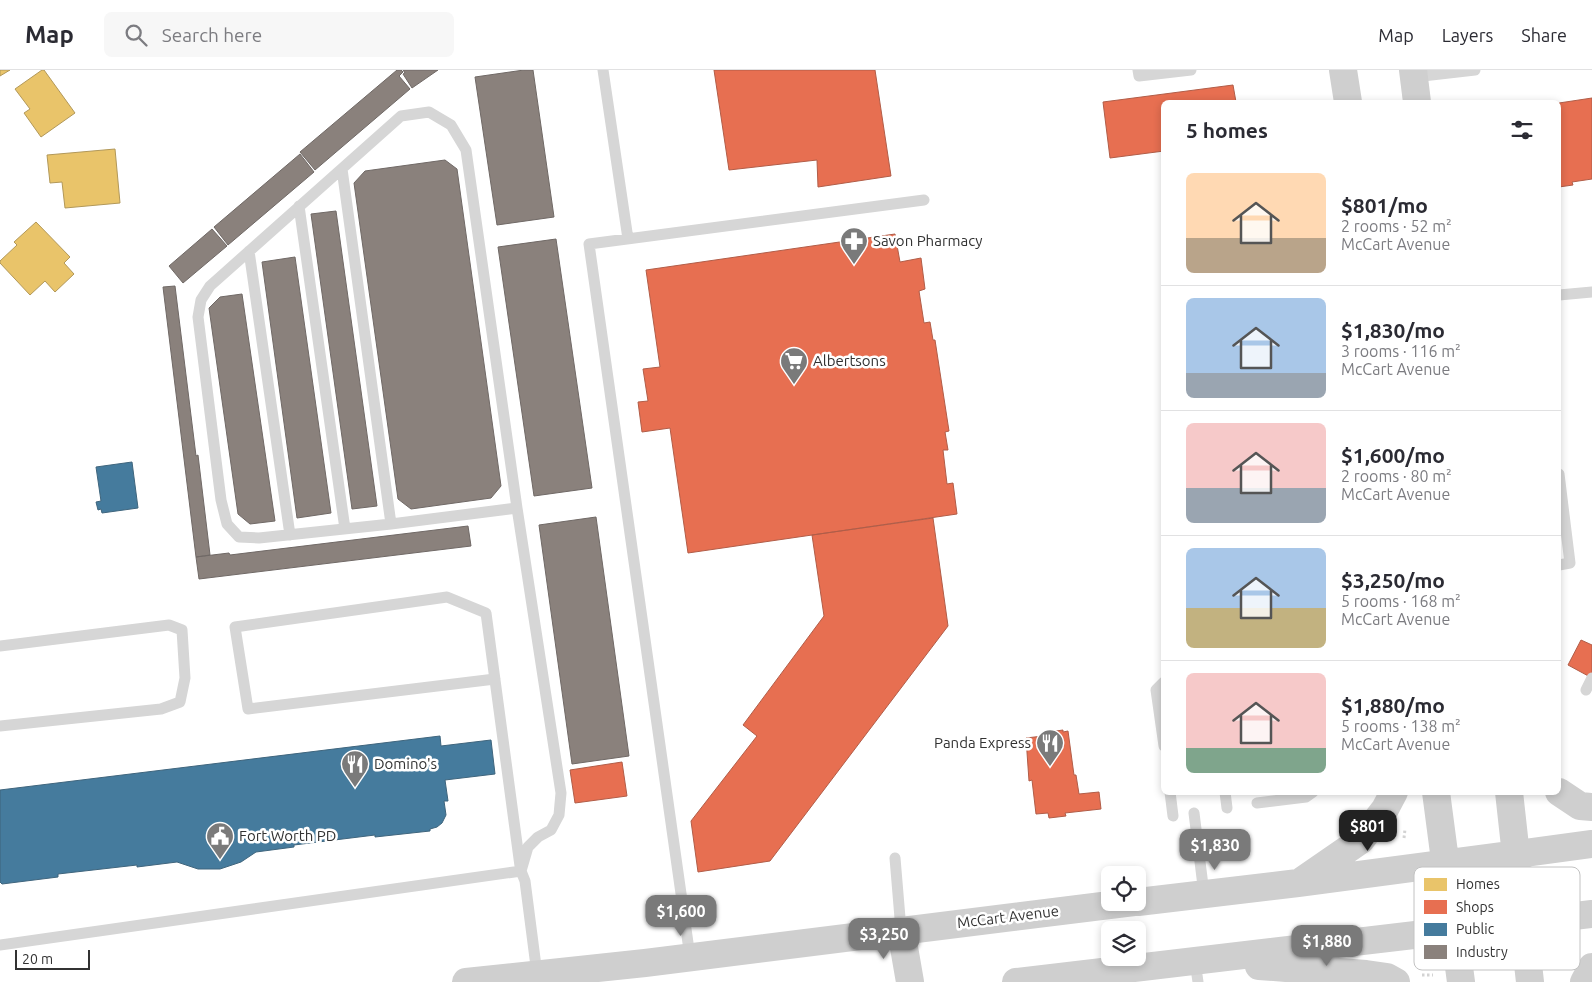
<!DOCTYPE html>
<meta charset="utf-8">
<style>
body{margin:0;font-family:Ubuntu,sans-serif;background:#f7f7f7;color:#2b2b33;height:100vh;display:flex;flex-direction:column;font-size:19px;white-space:nowrap}
*{box-sizing:border-box;margin:0}
p{font-size:16px;color:#7c7c81}
.icon{flex:none;width:28px;height:28px;fill:none;stroke:currentColor;stroke-width:2;stroke-linecap:round;stroke-linejoin:round}
.map{position:relative;flex:1;overflow:hidden}
.sheet{position:absolute;left:1161px;top:30px;width:400px;height:695px;display:flex;flex-direction:column;background:#fff;border-radius:8px;box-shadow:0 2px 8px #0003}
.sheet>*{flex:none}
.tools{position:absolute;left:1101px;top:796px;display:grid;gap:10px}
.tools a{display:grid;place-items:center;width:45px;height:45px;border-radius:8px;background:#fff;box-shadow:0 2px 8px #0003;font-size:25px}
.scale{position:absolute;left:15px;bottom:12px;width:75px;box-sizing:border-box;padding-left:5px;border:2px solid #323232;border-top:0;font-size:14px;line-height:18px;white-space:nowrap;color:#323232;-webkit-text-stroke:4px #fff;paint-order:stroke}
.price{position:absolute;translate:-50% -42px;padding:0 11px;border-radius:10px;background:#7a7a7a;color:#fff;font-size:16px;line-height:32px;filter:drop-shadow(0 1px 2px #0008)}
.price::after{content:'';position:absolute;left:50%;top:30px;width:15px;height:11px;margin-left:-8px;background:inherit;clip-path:polygon(0 0,100% 0,50% 100%)}
.price.on{background:#222;color:#fff}
ul{padding:0;list-style:none}
li{display:flex;align-items:center;gap:15px;height:125px;padding:0 25px}
li+li{border-top:1px solid #e1e1e2}
li span{display:grid;place-items:center;flex:none;width:140px;height:100px;border-radius:8px;color:#555}
li>.icon{margin-inline-start:auto}
span .icon{width:60px;height:60px;fill:#fffc;stroke-width:1}
li b{font-size:21px}
h2{display:flex;justify-content:space-between;align-items:center;height:60px;padding:0 25px;font-size:21px}
header{display:flex;align-items:center;gap:30px;box-sizing:border-box;height:70px;padding:0 25px;background:#fff;border-bottom:1px solid #e1e1e2}
header strong{font-size:24px}
nav{display:flex;gap:28px;margin-inline-start:auto;font-size:18px}
.search{width:350px;height:45px;background:#f7f7f7;display:flex;align-items:center;gap:12px;box-sizing:border-box;padding:0 18px;border-radius:8px;color:#7c7c81;font-size:19px}
.map>svg:first-child{display:block}
.homes{fill:#e9c46a;stroke:#b29859}
.shops{fill:#e76f51;stroke:#b15d48}
.public{fill:#457b9d;stroke:#3f657d}
.industry{fill:#8a817c;stroke:#706966}
.lines{fill:none;stroke-linecap:round;stroke-linejoin:round}
.path{stroke:#d3d3d3;stroke-width:3;stroke-dasharray:2.5 2.5;stroke-linecap:butt}
.lane{stroke:#d6d6d6;stroke-width:11}
.secondary{stroke:#cfcfcf;stroke-width:28}
.labels{text-anchor:middle;stroke-width:5;stroke-linejoin:round;paint-order:stroke}
.poi-label{font-size:15px;fill:#323232;stroke:#fff;text-anchor:start}
.street-label{font-size:15px;fill:#323232;stroke:#fff}
.key{fill:#fff;stroke:#c2c2c2;stroke-width:1}
.key-label{font-size:14px;fill:#323232}
</style>
<header>
<strong>Map</strong>
<div class="search"><svg class="icon" aria-label="search" viewBox="0 0 24 24"><circle cx="10" cy="10" r="6"/><path d="M15 15l6 6"/></svg>Search here</div>
<nav><a>Map</a><a>Layers</a><a>Share</a></nav>
</header>
<div class="map">
<svg width="1592" height="912" viewBox="0 0 1592 912">
<rect width="100%" height="100%" fill="#fff"/>
<path class="homes" d="M0,0H10L0,6Z
M42,0H44L75,43L41,67L24,43L30,39L15,19Z
M115,79L120,133L65,138L62,112L50,113L47,85Z
M36,152L70,187L64,193L74,204L55,222L45,211L30,225L0,193V191L17,175L14,172Z"/>
<path class="shops" d="M714,0H875L891,106L818,117L817,90L729,100Z
M1233,15L1236,32H1164V81L1110,88L1103,32Z
M1592,28V109L1572,112L1573,115L1559,117V33Z
M895,164L900,192L921,188L925,219L919,221L924,253L930,252L933,270H935L949,361L945,362L948,380H943L947,414L953,413L957,444L688,483L670,358L642,362L638,332L648,331L643,299L660,297L646,200Z
M933,448L948,556L770,791L698,802L691,751L757,666L743,655L824,546L812,465Z
M1581,570L1592,575V608L1568,595Z
M1063,660V662L1068,661L1074,705H1076L1079,724L1099,722L1101,739L1065,743L1066,746L1049,748L1048,743L1036,744L1032,710L1029,711L1026,668L1043,666L1042,663Z
M622,692L627,726L575,733L570,700Z"/>
<path class="public" d="M132,392L138,438L102,443L101,439L98,440L96,432L101,431L96,397Z
M440,666L441,676L491,670L495,704L445,710L448,731H444L446,745L442,753L437,757L430,759V761L375,767V765L294,775V777L256,782L241,792L220,799H198L177,792L137,797V795L58,804V807L2,814L0,812V720Z"/>
<path class="industry" d="M397,0H401L403,2L399,6L410,19L315,100L300,82Z
M403,0H438L412,18L403,4L405,3Z
M524,0H533L554,147L497,155L475,7Z
M300,84L314,102L228,175L214,157Z
M445,90L457,99L501,416L491,428L411,439L398,429L354,113L365,101Z
M336,141L377,436L352,439L311,144Z
M212,159L227,176L183,213L169,196Z
M556,169L592,418L534,426L498,177Z
M295,187L331,443L297,448L262,192Z
M175,216L196,386L198,385L210,485L196,487L163,217Z
M242,224L275,451L250,454L238,444L209,238L220,227Z
M596,447L629,686L572,694L539,455Z
M468,456L471,476L199,509L196,487L229,483L230,485Z"/>
<g class="lines">
<path class="path" d="M1404,768L1405,759
M1226,785L1249,781
M1558,883L1572,880
M1422,905H1433"/>
<path class="lane" d="M603,0L628,169
M1138,0L1139,6L1191,0
M1414,7L1475,0
M342,99L391,454
M299,136L345,459
M249,181L290,465
M1559,225L1592,222
M1559,404L1570,493L1559,495
M517,438L466,80L451,55L429,42L401,46L210,216L201,230L198,247L221,430L227,454L239,467L259,468L391,454L517,438L561,723L559,745L551,760L538,767L528,777L521,801
M0,576L169,555L182,560L185,608L180,632L161,639L0,656
M495,609L248,639L235,557L447,527L486,543L520,796
M1164,612L1156,620L1164,676
M1586,620L1592,608
M1170,722L1173,746
M1225,722L1227,738
M1257,733L1306,727L1313,722
M1194,743L1204,824
M895,788L901,860
M0,875L521,801L525,811L537,904
M690,887L589,174L924,130
M1195,891L1198,912"/>
<path class="secondary" d="M1343,0L1348,32
M1413,0L1417,32
M1436,722L1461,912
M1509,722L1530,912
M1559,722L1580,736L1592,737
M1303,810L1361,770L1385,739L1394,722
M1138,832L1298,813L1592,774
M901,860L910,912
M1259,896L1366,904L1387,907L1396,912
M466,912L645,893L1134,832
M1016,912L1592,844
M1584,912L1592,897"/>
</g>
<defs>
<g id="pharmacy-pin" transform="scale(1.4375)"><path d="M0 17L-7.5 6A9.5 9.5 0 1 1 7.5 6Z" fill="#7a7a7a" stroke="#fff"/><path d="M-2-6h4v4h4v4h-4v4h-4v-4h-4v-4h4Z" fill="#fff"/></g>
<g id="supermarket-pin" transform="scale(1.4375)"><path d="M0 17L-7.5 6A9.5 9.5 0 1 1 7.5 6Z" fill="#7a7a7a" stroke="#fff"/><path d="M-6-5.5h2.5l.6 2H6L4.5 2H-2.5L-4.4-4H-6ZM-1.5 3.2a1.3 1.3 0 1 0 .1 0ZM3 3.2a1.3 1.3 0 1 0 .1 0Z" fill="#fff"/></g>
<g id="restaurant-pin" transform="scale(1.4375)"><path d="M0 17L-7.5 6A9.5 9.5 0 1 1 7.5 6Z" fill="#7a7a7a" stroke="#fff"/><path d="M-5-6h1v4h1v-4h1v4h1v-4h1v5L-1.5 .5V6h-2V.5L-5-1ZM5-6V6H3V1.5H1.5Q1.5-4 5-6Z" fill="#fff"/></g>
<g id="civic-pin" transform="scale(1.4375)"><path d="M0 17L-7.5 6A9.5 9.5 0 1 1 7.5 6Z" fill="#7a7a7a" stroke="#fff"/><path d="M-.6-6.5H3V-4.5H.6V-3L4-1V1h2V6H-6V1h2V-1L-.6-3ZM-1.2 2.5V6h2.4V2.5Z" fill="#fff"/></g>
</defs>
<g fill-rule="evenodd">
<use href="#pharmacy-pin" x="854" y="171"/>
<use href="#supermarket-pin" x="794" y="291"/>
<use href="#restaurant-pin" x="1050" y="673"/>
<use href="#restaurant-pin" x="355" y="694"/>
<use href="#civic-pin" x="220" y="766"/>
</g>
<g class="labels">
<g class="poi-label">
<text x="873" y="176">Savon Pharmacy</text>
<text x="813" y="296">Albertsons</text>
<text x="1031" y="678" text-anchor="end">Panda Express</text>
<text x="374" y="699">Domino's</text>
<text x="239" y="771">Fort Worth PD</text>
</g>
<g class="street-label">
<text transform="translate(1008 847) rotate(-7)" y="5">McCart Avenue</text>
</g>
</g>
<rect x="1414" y="797" width="166" height="103" rx="8" class="key"/>
<rect x="1424" y="808" width="23" height="13" fill="#e9c46a"/>
<rect x="1424" y="830" width="23" height="14" fill="#e76f51"/>
<rect x="1424" y="853" width="23" height="13" fill="#457b9d"/>
<rect x="1424" y="875" width="23" height="14" fill="#8a817c"/>
<g class="key-label">
<text x="1456" y="819">Homes</text>
<text x="1456" y="842">Shops</text>
<text x="1456" y="864">Public</text>
<text x="1456" y="887">Industry</text>
</g>
</svg>
<div class="tools">
<a><svg class="icon" aria-label="locate" viewBox="0 0 24 24"><circle cx="12" cy="12" r="6"/><path d="M12 2v4M12 18v4M2 12h4M18 12h4"/></svg></a>
<a><svg class="icon" aria-label="layers" viewBox="0 0 24 24"><path d="M12 4l9 5-9 5-9-5zM3 14l9 5 9-5"/></svg></a>
</div>
<div class="scale">20 m</div>
<b class="price on" style="left:1368px;top:782px">$801</b>
<b class="price" style="left:1215px;top:801px">$1,830</b>
<b class="price" style="left:681px;top:867px">$1,600</b>
<b class="price" style="left:884px;top:890px">$3,250</b>
<b class="price" style="left:1327px;top:897px">$1,880</b>
<section class="sheet">
<h2>5 homes<svg class="icon" aria-label="filters" viewBox="0 0 24 24"><path d="M4 7h16M4 17h16"/><circle cx="9" cy="7" r="2"/><circle cx="15" cy="17" r="2"/></svg></h2>
<ul>
<li><span style="background:linear-gradient(#ffd9b3 65%,#b9a48a 0)"><svg class="icon" aria-label="home" viewBox="0 0 24 24"><path d="M3 11l9-7 9 7M6 9v11h12V9"/></svg></span><div><b>$801/mo</b><p>2 rooms · 52 m²</p><p>McCart Avenue</p></div></li>
<li><span style="background:linear-gradient(#a9c7e8 75%,#9aa5b1 0)"><svg class="icon" aria-label="home" viewBox="0 0 24 24"><path d="M3 11l9-7 9 7M6 9v11h12V9"/></svg></span><div><b>$1,830/mo</b><p>3 rooms · 116 m²</p><p>McCart Avenue</p></div></li>
<li><span style="background:linear-gradient(#f6c9c9 65%,#9aa5b1 0)"><svg class="icon" aria-label="home" viewBox="0 0 24 24"><path d="M3 11l9-7 9 7M6 9v11h12V9"/></svg></span><div><b>$1,600/mo</b><p>2 rooms · 80 m²</p><p>McCart Avenue</p></div></li>
<li><span style="background:linear-gradient(#a9c7e8 60%,#c2b280 0)"><svg class="icon" aria-label="home" viewBox="0 0 24 24"><path d="M3 11l9-7 9 7M6 9v11h12V9"/></svg></span><div><b>$3,250/mo</b><p>5 rooms · 168 m²</p><p>McCart Avenue</p></div></li>
<li><span style="background:linear-gradient(#f6c9c9 75%,#7fa58c 0)"><svg class="icon" aria-label="home" viewBox="0 0 24 24"><path d="M3 11l9-7 9 7M6 9v11h12V9"/></svg></span><div><b>$1,880/mo</b><p>5 rooms · 138 m²</p><p>McCart Avenue</p></div></li>
</ul>
</section>
</div>
